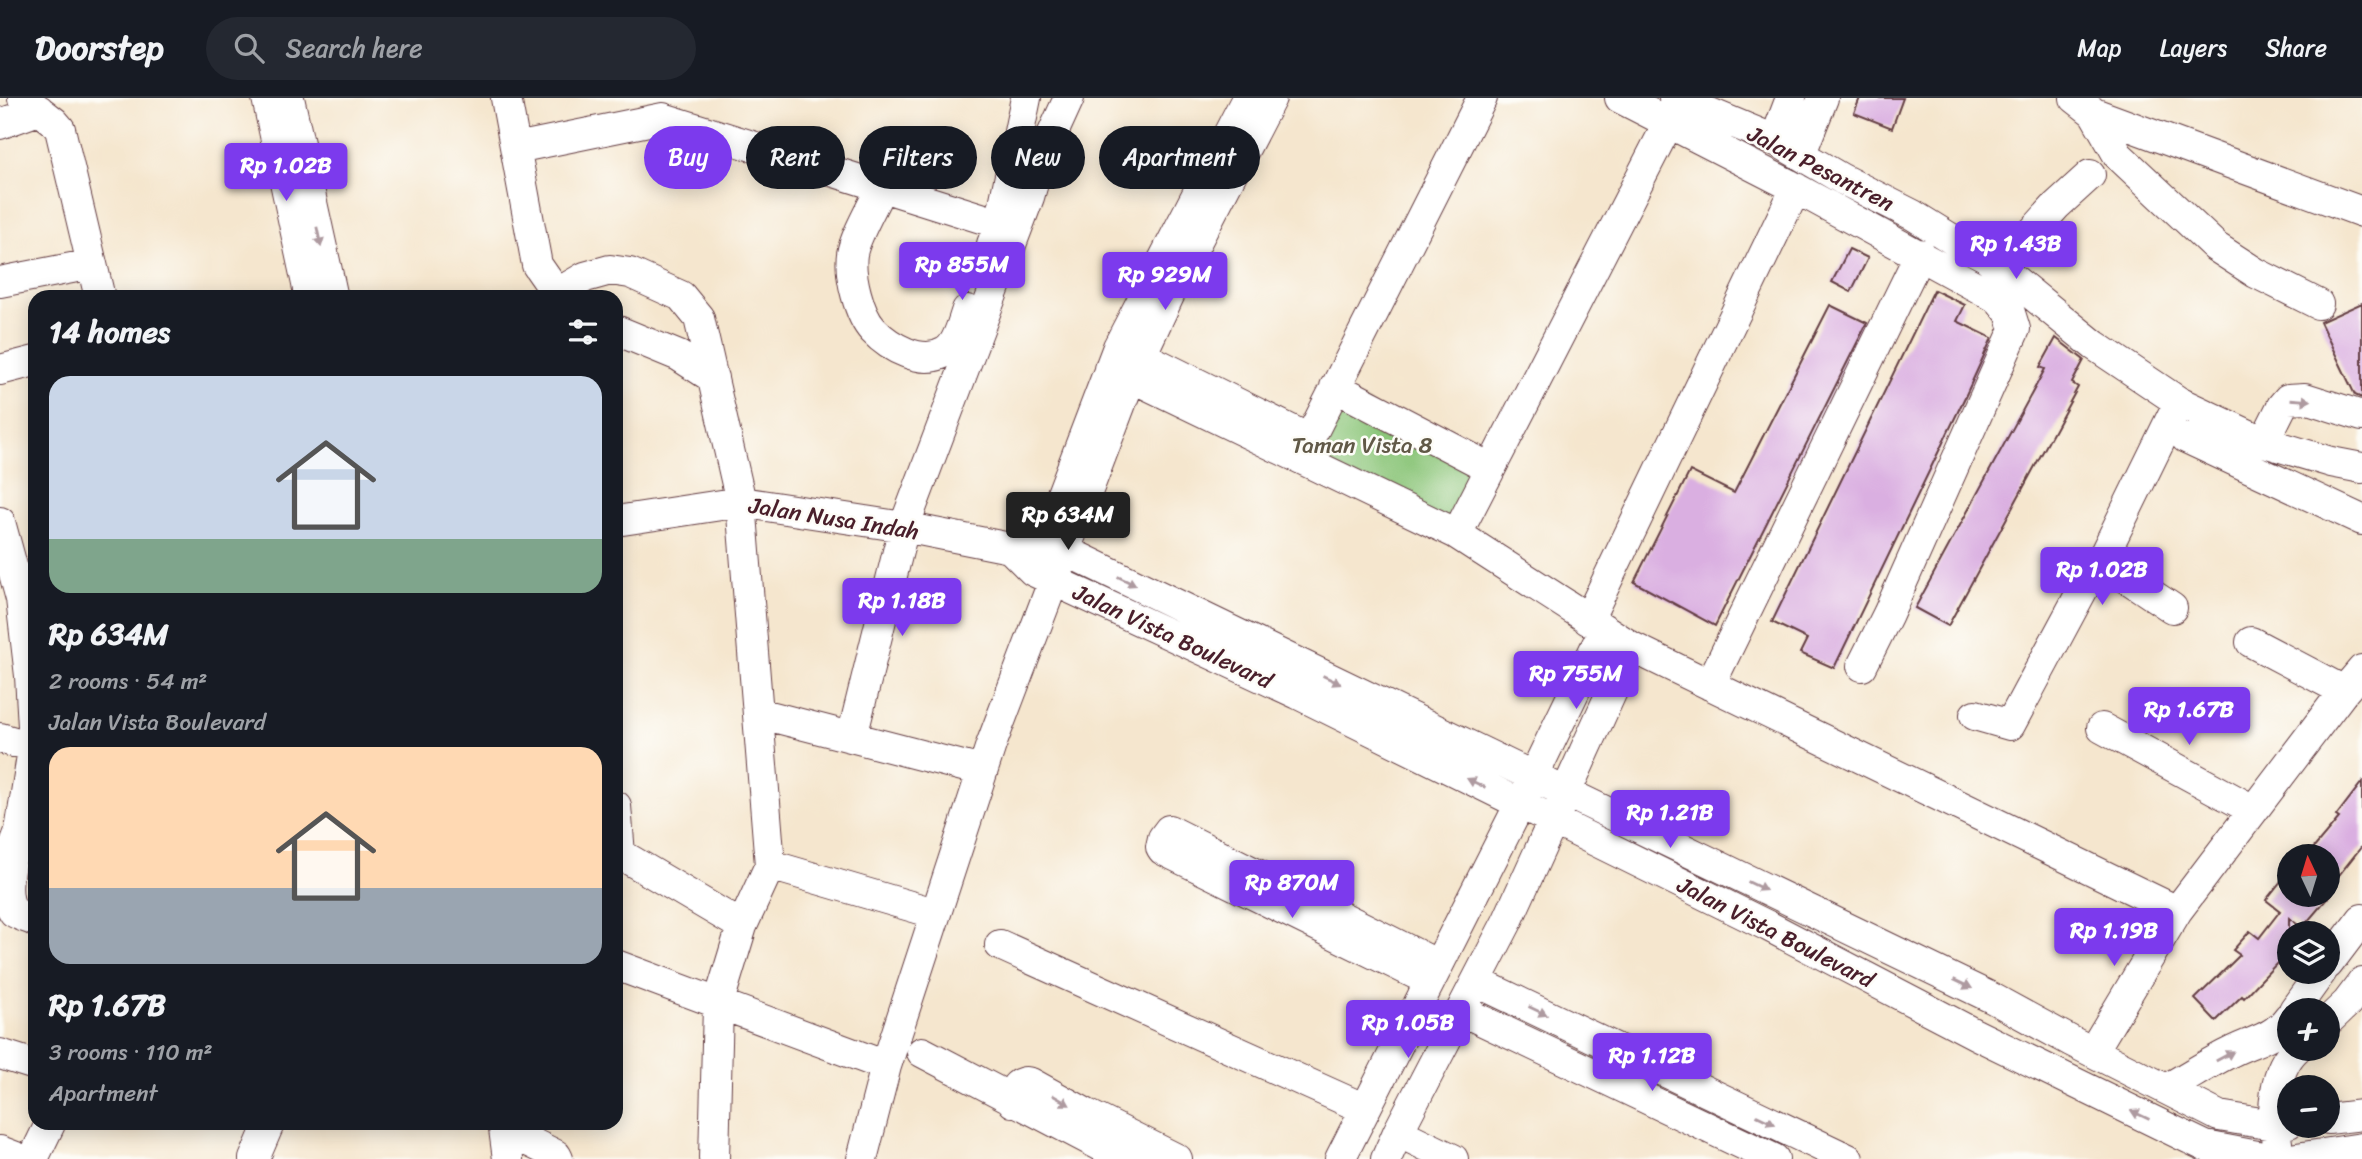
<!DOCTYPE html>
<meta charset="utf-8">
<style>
body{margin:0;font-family:Sriracha,sans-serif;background:#242831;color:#f1f3f6;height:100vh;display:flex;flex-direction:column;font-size:26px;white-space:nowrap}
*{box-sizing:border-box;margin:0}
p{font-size:23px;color:#9ea1a6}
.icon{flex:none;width:38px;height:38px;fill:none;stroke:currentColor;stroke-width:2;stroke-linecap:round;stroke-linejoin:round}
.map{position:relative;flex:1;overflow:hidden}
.sheet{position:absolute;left:28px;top:192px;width:595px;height:840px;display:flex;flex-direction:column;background:#171b24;border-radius:21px;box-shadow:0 4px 18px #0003}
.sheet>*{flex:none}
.top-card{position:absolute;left:644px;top:28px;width:665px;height:63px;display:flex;gap:14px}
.needle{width:46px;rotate:356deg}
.fabs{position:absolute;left:2277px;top:746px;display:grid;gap:14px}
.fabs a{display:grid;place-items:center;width:63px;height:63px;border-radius:50%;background:#171b24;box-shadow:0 4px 18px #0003;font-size:35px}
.price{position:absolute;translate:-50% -60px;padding:0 16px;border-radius:7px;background:#7c3aed;color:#fff;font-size:23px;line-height:46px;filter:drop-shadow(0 2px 4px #0008)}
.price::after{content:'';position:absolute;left:50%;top:42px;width:21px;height:16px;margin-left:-10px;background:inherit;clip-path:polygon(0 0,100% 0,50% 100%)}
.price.active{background:#222;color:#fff}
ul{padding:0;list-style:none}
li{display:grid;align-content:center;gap:14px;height:371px;padding:0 21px}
li span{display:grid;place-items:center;height:217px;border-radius:21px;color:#555}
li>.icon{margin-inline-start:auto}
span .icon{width:126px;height:126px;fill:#fffc;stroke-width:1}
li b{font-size:30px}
h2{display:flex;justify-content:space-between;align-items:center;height:84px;padding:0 21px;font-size:30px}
.chip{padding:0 24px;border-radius:32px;background:#171b24;box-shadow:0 4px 18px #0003;font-size:24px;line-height:63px}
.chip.active{background:#7c3aed;color:#fff}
header{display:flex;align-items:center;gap:42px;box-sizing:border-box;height:98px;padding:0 35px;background:#171b24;border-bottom:2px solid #363941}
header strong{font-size:33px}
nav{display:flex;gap:38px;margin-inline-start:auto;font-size:24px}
.search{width:490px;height:63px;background:#242831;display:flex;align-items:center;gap:18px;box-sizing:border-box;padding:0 24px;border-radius:38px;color:#9ea1a6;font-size:26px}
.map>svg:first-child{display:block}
.green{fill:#8cc67a;stroke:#6b7252;stroke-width:2}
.building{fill:#daafe1}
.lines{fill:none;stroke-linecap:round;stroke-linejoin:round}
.minor-casing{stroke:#643d43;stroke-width:32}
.minor{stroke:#fff;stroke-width:30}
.oneway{fill:#ae9aa0}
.labels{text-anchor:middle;stroke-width:5;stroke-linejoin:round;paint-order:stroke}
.street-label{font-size:23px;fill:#4a1f2b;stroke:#fdfcf7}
.park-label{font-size:23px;fill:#615947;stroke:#fdfcf7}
</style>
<header>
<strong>Doorstep</strong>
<div class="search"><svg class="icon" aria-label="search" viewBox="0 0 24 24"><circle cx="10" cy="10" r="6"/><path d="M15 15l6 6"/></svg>Search here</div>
<nav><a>Map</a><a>Layers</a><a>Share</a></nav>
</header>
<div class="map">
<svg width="2362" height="1061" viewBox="0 0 2362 1061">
<rect width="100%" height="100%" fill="#fdfcf7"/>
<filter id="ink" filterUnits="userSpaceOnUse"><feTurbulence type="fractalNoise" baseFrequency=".0143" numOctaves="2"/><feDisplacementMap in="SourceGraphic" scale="14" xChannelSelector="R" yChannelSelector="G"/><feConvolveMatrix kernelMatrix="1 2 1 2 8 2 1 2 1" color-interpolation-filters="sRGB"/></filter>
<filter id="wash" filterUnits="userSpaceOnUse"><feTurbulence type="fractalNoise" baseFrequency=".00686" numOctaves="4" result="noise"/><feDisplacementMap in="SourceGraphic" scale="28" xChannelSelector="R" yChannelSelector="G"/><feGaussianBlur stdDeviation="1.57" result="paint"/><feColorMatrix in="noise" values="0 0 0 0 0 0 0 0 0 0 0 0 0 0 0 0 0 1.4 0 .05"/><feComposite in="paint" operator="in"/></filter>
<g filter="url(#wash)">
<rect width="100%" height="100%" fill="#f5e6ce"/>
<path class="green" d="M1335,289L1490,370L1455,435L1300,360Z"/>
<g id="blocks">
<path class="building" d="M1860,0H1903L1892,30L1854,15Z
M1849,151L1868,160L1851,194L1832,184Z
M1934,192L1965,207L1957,223L1992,240L1965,299L1834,570L1800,555L1807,541L1772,524Z
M2362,205V300L2355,297L2320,224Z
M1830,207L1867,225L1715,528L1634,484L1690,373L1734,395Z
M2056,240L2084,262L2072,285L2078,289L1948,528L1915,510L2045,271L2040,269Z
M2362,684V748L2328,791V758H2307L2339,720L2336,718Z
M2289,773V796H2331L2302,830L2289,820V849L2282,860L2244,900L2242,898L2216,923L2195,901L2240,857L2233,852L2250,833L2259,840L2280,813L2266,802Z"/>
</g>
</g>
<g filter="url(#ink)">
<use href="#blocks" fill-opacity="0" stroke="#643d43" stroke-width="2"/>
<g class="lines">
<g class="minor-casing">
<path id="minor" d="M23,0L54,24L60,31L100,200
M267,0L310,200
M289,0L333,200
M506,0L537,167L560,200
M1620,0L1788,86L1999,201L2010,215L2015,231L1888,516L1862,568
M1674,0L1775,42L1842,81L1913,117L1955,143L1985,158L2094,247L2179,304L2264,344L2331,364L2362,370
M2075,0L2094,15L2362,114
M2094,15L2118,57L2216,149L2256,175L2318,206
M0,26L39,12
M1775,42L1791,0
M1805,45L1823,0
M516,50L663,20L1000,126
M882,88C874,106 855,138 852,156C849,177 859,217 873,232C889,249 922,268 945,254C958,247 962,225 967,212
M992,146L1000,126L1026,0
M2000,170L2056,108L2090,77
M0,184L92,166
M556,196L585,179L610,172L630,175L681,198L699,220L741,404L770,767L742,828L718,907L714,1061
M616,232L679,258L713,280
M1118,249L1140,257L1303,338H1311L1482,0
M1109,271L1131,279L1455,435L1460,430L1669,24
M0,272L35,263
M1335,289L1490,370
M2186,340L2362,422
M2264,344L2282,308L2288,301L2305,300L2362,318
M616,423L741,404L904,429L1010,450L1044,447L1066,453L1992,900L2071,943L2219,1018L2273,1027L2289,1025
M0,424L21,501L30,578L34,645L20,733L35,752
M1455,435L1632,549L2177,813L2344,593L2362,572
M1010,450L1033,473L1298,596L1555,723L1768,828L1975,936L2182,1037L2205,1048L2273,1061
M2100,462L2172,510
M1036,464L1118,249L1247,0
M1588,522L1796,90
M2251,544L2344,593
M1710,587L1920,156
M758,615L982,673
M1975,617L2010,627L2090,478L2105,455L2179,304
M2102,630L2253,712
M852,639L904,429L1029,99L1038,68L1069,0
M0,640L14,644L35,645
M616,708L620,756L742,828
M20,733C11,755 0,796 14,814C20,818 29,820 35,823
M770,767L934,815
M1000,847L1365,1011
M2328,866L2362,821
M616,867L886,968
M1430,883L1163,752L1161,749L1163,740L1169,732L1438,867
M1477,884L1848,1061
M2294,912L2322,873
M1462,913L1774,1061
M2328,923L2347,905L2362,885
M2093,953L2177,813
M922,954L1126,1061
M0,956L35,967
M2166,991C2188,979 2210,964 2233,953C2257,941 2273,941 2289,919
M1013,1004C1012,991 1018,981 1031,985L1087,1016L1177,1061
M2328,1021L2362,1017
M506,1026L504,1031L508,1061
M504,1031L556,1057L558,1061
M1398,1034L1453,1061
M2277,1045C2271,1016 2273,971 2297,950
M0,1053L21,1061
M33,1061L50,1026
M254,1061L269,1026
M862,1061L886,968L991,647L1131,279L1174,187L1271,0
M1340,1061L1520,706L1604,532
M1386,1061L1398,1034L1507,824L1632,549
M2290,1061L2362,1050"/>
</g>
<use href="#minor" class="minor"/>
</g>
<defs><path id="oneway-solid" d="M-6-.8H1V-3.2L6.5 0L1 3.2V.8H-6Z" transform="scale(1.75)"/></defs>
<g class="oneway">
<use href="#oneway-solid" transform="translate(319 139) rotate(78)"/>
<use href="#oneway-solid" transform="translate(2301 302) rotate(4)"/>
<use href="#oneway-solid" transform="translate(1127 483) rotate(26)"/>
<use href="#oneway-solid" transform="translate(1332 582) rotate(26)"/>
<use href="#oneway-solid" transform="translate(1476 685) rotate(-154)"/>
<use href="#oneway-solid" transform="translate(1757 788) rotate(26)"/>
<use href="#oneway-solid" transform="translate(1963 886) rotate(26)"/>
<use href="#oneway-solid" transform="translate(1538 913) rotate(25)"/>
<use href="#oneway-solid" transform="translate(2225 958) rotate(-29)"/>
<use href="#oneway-solid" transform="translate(1061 1002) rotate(30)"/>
<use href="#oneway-solid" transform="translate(2140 1017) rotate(-154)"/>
<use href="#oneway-solid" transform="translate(1766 1022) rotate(25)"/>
</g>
</g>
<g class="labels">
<g class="street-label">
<text transform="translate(1821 70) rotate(27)" y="8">Jalan Pesantren</text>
<text transform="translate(834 420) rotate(9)" y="8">Jalan Nusa Indah</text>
<text transform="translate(1173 538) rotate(25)" y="8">Jalan Vista Boulevard</text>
<text transform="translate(1776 834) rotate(27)" y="8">Jalan Vista Boulevard</text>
</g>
<g class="park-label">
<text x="1362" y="355">Taman Vista 8</text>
</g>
</g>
</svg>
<div class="fabs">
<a><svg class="needle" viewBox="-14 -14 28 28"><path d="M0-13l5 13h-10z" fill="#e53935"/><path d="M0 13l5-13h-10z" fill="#9ea1a6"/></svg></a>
<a><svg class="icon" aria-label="layers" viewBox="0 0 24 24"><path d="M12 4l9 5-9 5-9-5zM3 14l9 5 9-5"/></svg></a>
<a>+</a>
<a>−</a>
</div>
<b class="price" style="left:286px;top:105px">Rp 1.02B</b>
<b class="price" style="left:2016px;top:183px">Rp 1.43B</b>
<b class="price" style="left:962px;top:204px">Rp 855M</b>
<b class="price" style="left:1165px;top:214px">Rp 929M</b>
<b class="price active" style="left:1068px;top:454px">Rp 634M</b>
<b class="price" style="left:2102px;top:509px">Rp 1.02B</b>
<b class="price" style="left:902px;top:540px">Rp 1.18B</b>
<b class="price" style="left:1576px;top:613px">Rp 755M</b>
<b class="price" style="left:2189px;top:649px">Rp 1.67B</b>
<b class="price" style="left:1670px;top:752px">Rp 1.21B</b>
<b class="price" style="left:1292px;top:822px">Rp 870M</b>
<b class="price" style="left:2114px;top:870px">Rp 1.19B</b>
<b class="price" style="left:1408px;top:962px">Rp 1.05B</b>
<b class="price" style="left:1652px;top:995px">Rp 1.12B</b>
<div class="top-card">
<a class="chip active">Buy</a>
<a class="chip">Rent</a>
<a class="chip">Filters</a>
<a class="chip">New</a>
<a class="chip">Apartment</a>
</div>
<section class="sheet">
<h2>14 homes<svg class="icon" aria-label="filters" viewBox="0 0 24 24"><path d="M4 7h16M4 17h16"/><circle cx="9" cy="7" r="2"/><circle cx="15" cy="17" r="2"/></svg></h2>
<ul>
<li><span style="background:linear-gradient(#c9d6e8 75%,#7fa58c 0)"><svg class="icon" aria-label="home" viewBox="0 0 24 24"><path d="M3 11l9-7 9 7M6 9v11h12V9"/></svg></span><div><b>Rp 634M</b><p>2 rooms · 54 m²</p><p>Jalan Vista Boulevard</p></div></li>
<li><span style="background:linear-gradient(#ffd9b3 65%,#9aa5b1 0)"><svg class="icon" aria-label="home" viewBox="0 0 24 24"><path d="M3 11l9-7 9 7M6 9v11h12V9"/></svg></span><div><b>Rp 1.67B</b><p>3 rooms · 110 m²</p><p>Apartment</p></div></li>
</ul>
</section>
</div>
